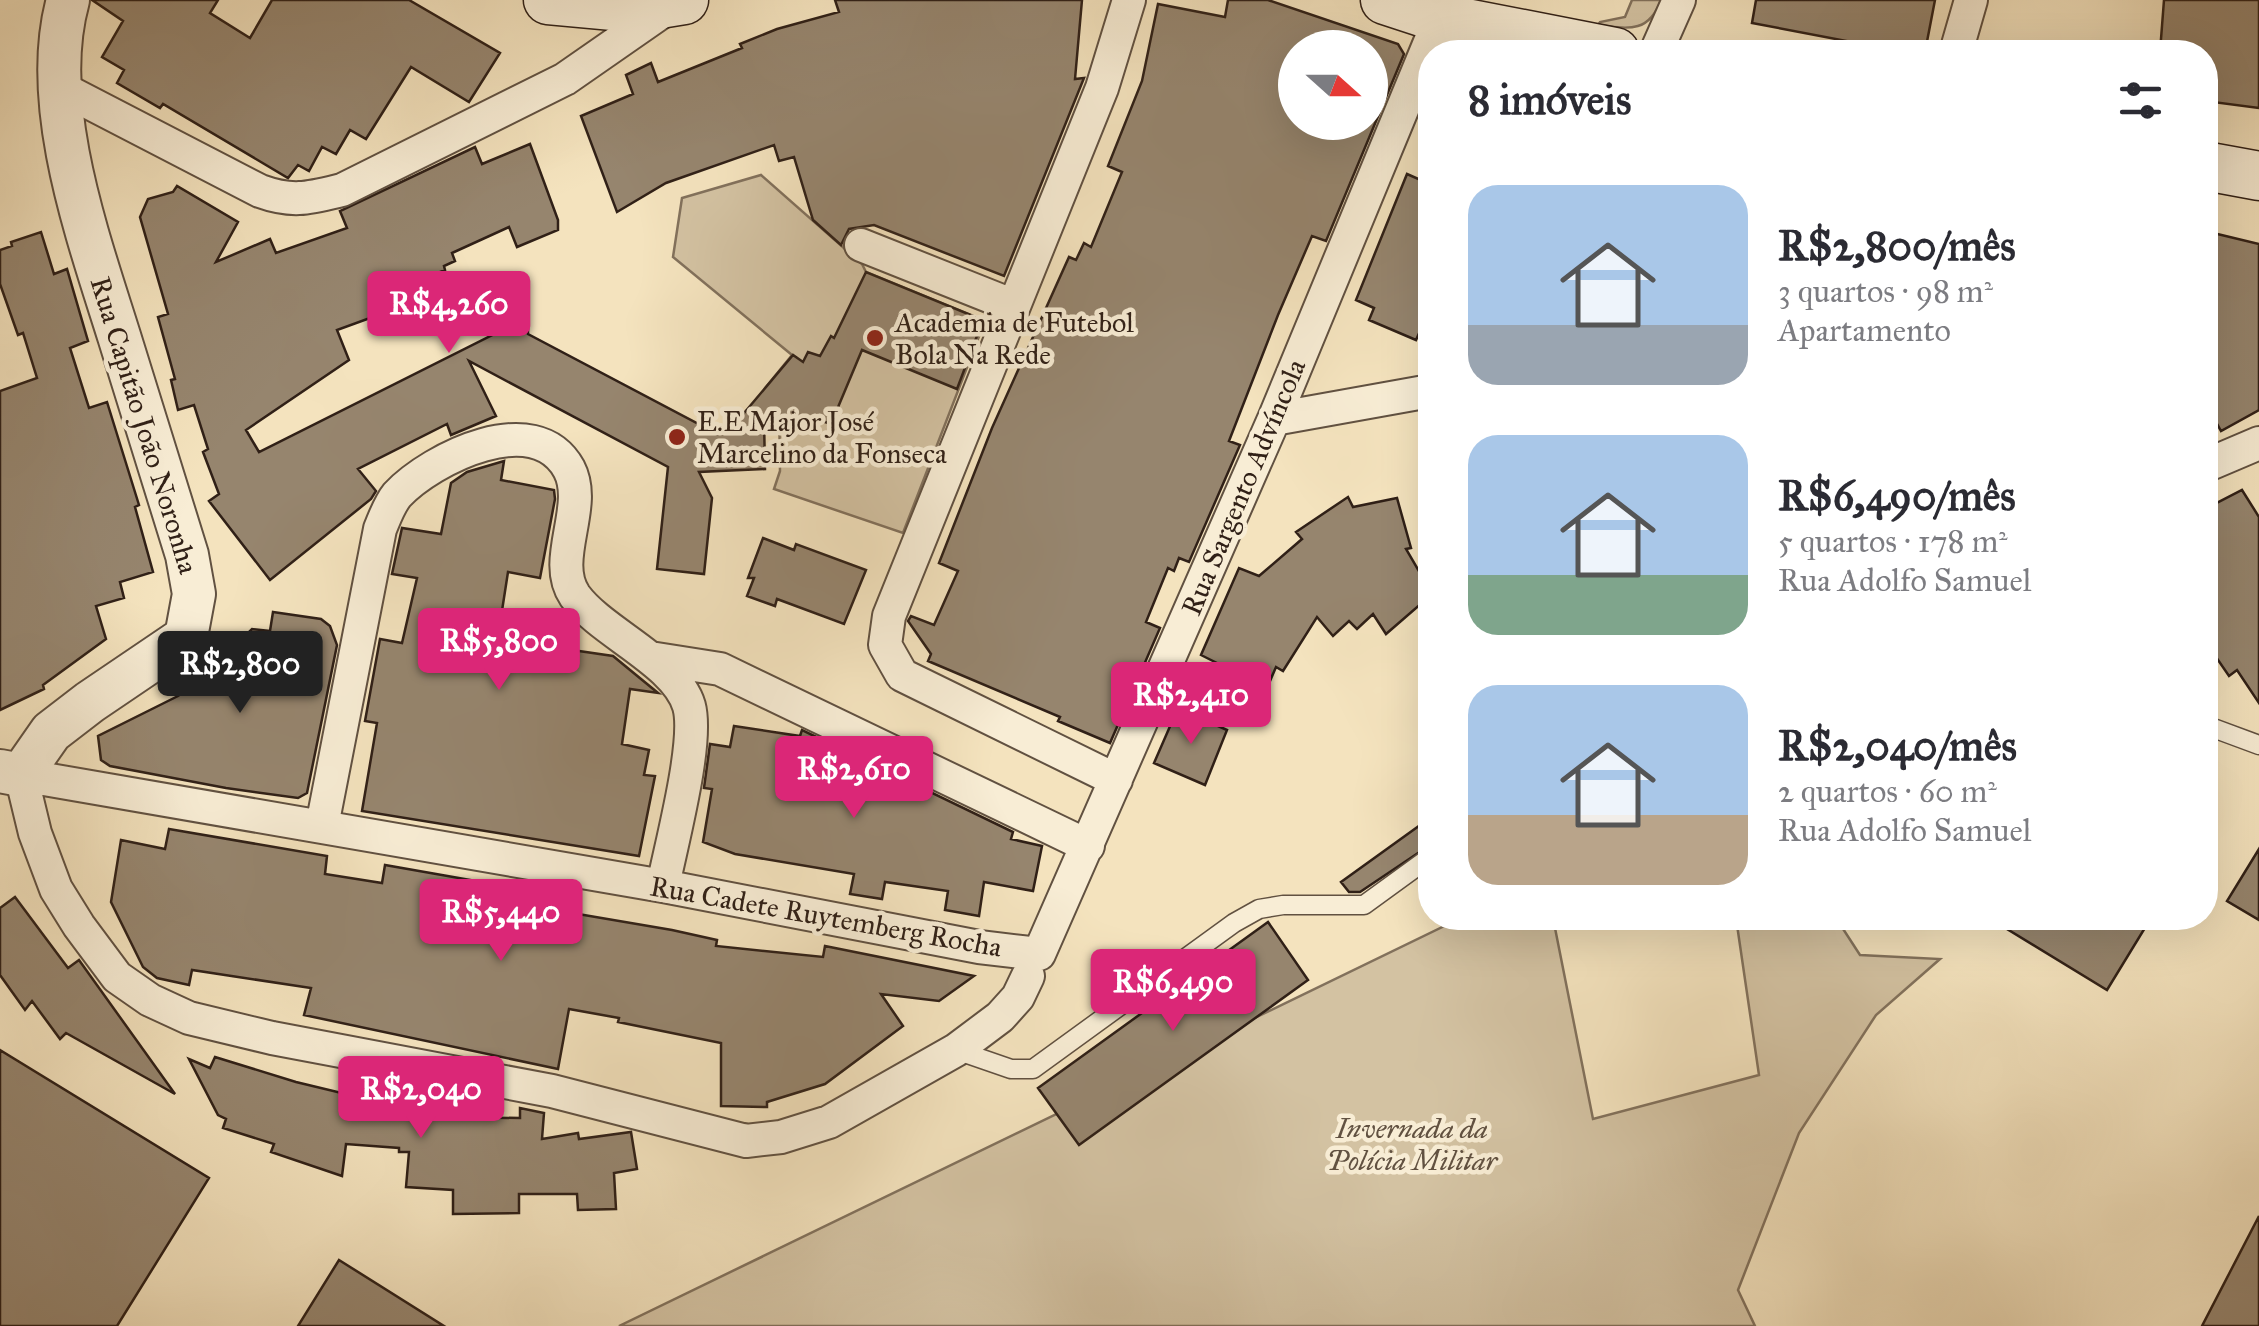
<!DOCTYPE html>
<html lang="pt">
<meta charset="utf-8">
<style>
body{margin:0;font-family:"IM FELL Great Primer",serif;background:#f2f2f3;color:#2b2b33;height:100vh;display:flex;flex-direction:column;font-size:38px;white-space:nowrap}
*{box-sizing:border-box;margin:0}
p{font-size:32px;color:#7c7c81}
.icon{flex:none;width:55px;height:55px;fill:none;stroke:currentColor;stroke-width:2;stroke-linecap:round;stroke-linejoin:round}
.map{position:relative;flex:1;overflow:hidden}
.details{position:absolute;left:1418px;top:40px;width:800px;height:890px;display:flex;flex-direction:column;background:#fff;border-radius:40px;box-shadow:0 10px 40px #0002}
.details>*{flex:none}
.needle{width:65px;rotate:111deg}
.controls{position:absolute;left:1278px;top:30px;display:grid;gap:20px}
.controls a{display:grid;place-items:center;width:110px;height:110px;border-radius:50%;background:#fff;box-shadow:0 10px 40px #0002;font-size:50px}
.price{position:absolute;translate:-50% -85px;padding:0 22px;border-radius:10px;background:#db2777;color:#fff;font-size:32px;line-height:65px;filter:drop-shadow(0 2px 5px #0008)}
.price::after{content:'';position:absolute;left:50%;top:60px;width:30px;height:22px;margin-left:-15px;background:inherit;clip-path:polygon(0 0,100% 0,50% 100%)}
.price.current{background:#222;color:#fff}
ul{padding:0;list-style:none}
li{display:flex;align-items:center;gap:30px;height:250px;padding:0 50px}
li span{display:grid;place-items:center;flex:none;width:280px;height:200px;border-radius:30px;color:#555}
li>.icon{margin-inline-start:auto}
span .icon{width:120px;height:120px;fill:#fffc;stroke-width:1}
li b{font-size:42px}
h2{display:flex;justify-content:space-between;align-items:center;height:120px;padding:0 50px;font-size:42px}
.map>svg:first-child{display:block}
.green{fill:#d3c2a2;stroke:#82715c;stroke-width:2.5}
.building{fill:#96856e;stroke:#302017;stroke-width:2.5;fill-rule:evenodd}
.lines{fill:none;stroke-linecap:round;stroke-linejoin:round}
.service-casing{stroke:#615141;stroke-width:21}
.minor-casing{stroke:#615141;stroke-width:36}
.tertiary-casing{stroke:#615141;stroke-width:46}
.secondary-casing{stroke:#302017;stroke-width:51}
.service{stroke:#f8edd5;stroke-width:18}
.minor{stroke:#f8edd5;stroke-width:32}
.tertiary{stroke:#f8edd5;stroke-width:42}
.secondary{stroke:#f8edd5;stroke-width:48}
.poi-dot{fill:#8f2418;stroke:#f8edd5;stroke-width:4}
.labels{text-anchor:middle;stroke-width:9;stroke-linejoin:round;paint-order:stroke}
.poi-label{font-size:28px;fill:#302017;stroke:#f8edd5;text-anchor:start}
.street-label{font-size:28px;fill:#302017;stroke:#f8edd5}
.park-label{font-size:28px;font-style:italic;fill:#615141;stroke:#f8edd5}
</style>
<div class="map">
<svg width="2259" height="1326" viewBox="0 0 2259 1326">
<rect width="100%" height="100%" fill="#f4e3be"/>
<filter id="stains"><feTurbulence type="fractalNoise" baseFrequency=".002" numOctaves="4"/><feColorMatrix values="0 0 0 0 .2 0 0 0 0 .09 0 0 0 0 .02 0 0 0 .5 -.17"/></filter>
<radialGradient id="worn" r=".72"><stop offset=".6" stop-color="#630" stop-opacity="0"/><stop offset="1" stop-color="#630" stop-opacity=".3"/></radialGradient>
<path class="green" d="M1632,0H1661C1649,33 1629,29 1598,25L1600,22L1625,17Z
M761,175L862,264L866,272L985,321L903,533L774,489L780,471L779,396L766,387L792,355L673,257L682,198Z
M1461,918H1553L1593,1119L1759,1075L1736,918H1836L1860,955L1940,959L1876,1015L1799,1133L1738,1290L1755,1326H619Z"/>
<path class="building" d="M92,0H218L210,13L250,38L272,0H409L500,53L469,102L411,67L366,139L350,130L336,154L322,147L309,171L298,165L288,178L163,104L160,108L117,83L124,70L102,57L123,21Z
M835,0H1082L1075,79L1084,78L1004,276L874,225L849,229L841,245L813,220L794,157L779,161L774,145L666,183L617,212L581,116L633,94L626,75L651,63L658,82L742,48L740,44L777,29L839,12Z
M1228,0H1268L1398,44L1404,54L1326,241L1312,236L1278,315L1229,441L1240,445L1189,562L1179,558L1174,571L1168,568L1146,622L1160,628L1110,743L1058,721L1060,717L928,661L931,654L908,621L911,616L934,625L958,571L939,563L992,428L1069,257L1076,260L1084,243L1091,247L1122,172L1108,166L1142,81L1158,4L1225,17ZM1295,48H1370V122H1295Z
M1756,0H1935L1925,52H1904L1752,23Z
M2164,0H2259V108L2205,101V52H2160Z
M530,144L558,220V230L517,247L509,227L452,253L455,261L444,266L445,270L396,291L403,306L337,330L349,360L246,430L259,452L528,317V334L712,431L739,419L793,355L803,362L808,352L820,356L831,336L834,338L866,272L983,320L957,389L862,350L831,424L806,416L764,419L765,469L699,472L712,498L704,574L657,569L668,467L469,361L496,416L451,435L447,424L358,469L376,491L371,499L270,580L209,501L219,494L203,452L208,449L194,405L178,410L171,380L175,379L158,317L168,314L140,217L148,199L173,192L177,186L238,222L216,262L270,239L276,253L347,228L340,211L475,147L482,164Z
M1407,174L1430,184V309L1416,340L1369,320L1374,308L1356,300Z
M2205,231L2259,244V410L2221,431L2205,402Z
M41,232L54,274L67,269L88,341L70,348L89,408L107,402L139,505L135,507L153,572L120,582L124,598L96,606L106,639L43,685L44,689L0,710V391L37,378L23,333L18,335L0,284V250L12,246L11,242Z
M504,461L501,480L554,490L555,499L540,578L508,572L499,630L538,645L613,656L658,693L630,689L622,744L649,750L644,775L655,776L639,856L362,811L377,723L365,721L380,639L402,643L417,578L392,574L402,528L441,534L451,483L467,472Z
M2242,490L2259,517V703L2237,670L2229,676L2205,641L2214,633L2205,619V509Z
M1348,497L1353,507L1397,498L1411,548L1406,549L1430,590V596L1386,634L1373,614L1357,629L1349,621L1333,636L1317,617L1283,671L1276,667L1267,688L1201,655L1239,568L1259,576L1302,539L1296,532Z
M763,538L794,550L796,544L866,570L844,624L777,599L775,606L747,596L754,578H748Z
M273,612L321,619L330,626L337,645L307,793L298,798L226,788L110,766L101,760L98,736L178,696L198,682L252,629L270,631Z
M1178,708L1227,730L1205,785L1154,763Z
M734,726L800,736L802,730L1013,832L1011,839L1042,846L1033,891L984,882L979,916L945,910L948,891L885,882L882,899L850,894L854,874L735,854L703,842L712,789L704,788L710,744L730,747Z
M1430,818V845L1360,892H1349L1341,882Z
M169,829L327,856L325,874L382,883L385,865L533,891L531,906L672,930L717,940L716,946L823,957L825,946L974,976L939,1001L881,994L903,1026L825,1084L767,1102V1107L721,1106V1043L618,1022L619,1018L569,1009L558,1069L304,1015L311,988L192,970L189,985L157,978L143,967L111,902L121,840L165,849Z
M2259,849V920L2227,901Z
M15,897L68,968L79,960L175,1094L66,1033L60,1039L32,1001L25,1010L0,975V908Z
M1989,918H2151L2107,990Z
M1268,922L1308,980L1079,1145L1038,1088Z
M0,1050L209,1178L117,1326H0Z
M215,1057L296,1082L387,1104V1092L413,1095L412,1108L436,1109V1117L520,1118V1108L544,1113L542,1139L578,1133L579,1139L631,1132L637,1169L614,1173L616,1209L578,1210L577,1194H519V1213L453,1214V1190L406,1187L409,1152H399V1148L346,1144L342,1176L271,1152L274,1144L223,1128L226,1119L218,1115L189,1059L210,1068Z
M2259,1216V1326H2202Z
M339,1260L444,1326H298Z"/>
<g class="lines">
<g class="service-casing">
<path id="service" d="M2205,725L2259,745
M956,1050L1011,1069H1033L1234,923L1259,909L1283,905H1364L1430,857"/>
</g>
<g class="minor-casing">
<path id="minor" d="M1656,52L1679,0
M1956,52L1971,0
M61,88L260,191C293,203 309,198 342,190L565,79L670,6
M861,245L1014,306
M1274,419L1430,391
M2205,466L2259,443
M650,658L720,669L1088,846
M1116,780L902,675L885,645L889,616L1102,88L1129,0
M322,826L380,529C385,517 389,505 397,495C432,458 535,407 569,469C589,507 550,560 575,596C602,633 676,662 689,706C699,742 671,845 663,886
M1028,976L1018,997L1000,1017L956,1050L829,1122L781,1137L746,1141L552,1091L272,1038L189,1018L150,1000L117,977L79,926L56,889L35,833L21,775L663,886L979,947L1039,954L1274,419L1440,18"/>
</g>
<g class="tertiary-casing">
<path id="tertiary" d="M0,771L21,775L51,732L90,702L186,637L194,594L187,555C164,482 142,409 119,336C88,237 39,103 68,0"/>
</g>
<g class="secondary-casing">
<path id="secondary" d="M548,0L635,8L684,0
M1385,0L1440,18L1615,52
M2205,166L2259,176"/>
</g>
<use href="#service" class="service"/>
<use href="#minor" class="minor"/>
<use href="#tertiary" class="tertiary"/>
<use href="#secondary" class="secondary"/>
</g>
<g class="poi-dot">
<circle cx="875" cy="338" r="10"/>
<circle cx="677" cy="437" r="10"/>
</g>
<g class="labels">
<g class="poi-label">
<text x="895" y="332">Academia de Futebol<tspan x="895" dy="32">Bola Na Rede</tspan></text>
<text x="697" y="431">E.E Major José<tspan x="697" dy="32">Marcelino da Fonseca</tspan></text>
</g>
<g class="street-label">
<text transform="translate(145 425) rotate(73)" y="10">Rua Capitão João Noronha</text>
<text transform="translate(1243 487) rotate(-67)" y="10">Rua Sargento Advíncola</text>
<text transform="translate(826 916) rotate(10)" y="10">Rua Cadete Ruytemberg Rocha</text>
</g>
<g class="park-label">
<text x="1412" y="1138">Invernada da<tspan x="1412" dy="32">Polícia Militar</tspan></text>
</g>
</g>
<rect width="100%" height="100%" filter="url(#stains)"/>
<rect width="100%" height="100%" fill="url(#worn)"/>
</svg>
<div class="controls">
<a><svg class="needle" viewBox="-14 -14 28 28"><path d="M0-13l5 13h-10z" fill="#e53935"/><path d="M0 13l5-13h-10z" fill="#7c7c81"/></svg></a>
</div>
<b class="price" style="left:449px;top:356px">R$4,260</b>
<b class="price" style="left:499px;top:693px">R$5,800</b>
<b class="price current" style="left:240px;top:716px">R$2,800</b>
<b class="price" style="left:1191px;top:747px">R$2,410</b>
<b class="price" style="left:854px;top:821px">R$2,610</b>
<b class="price" style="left:501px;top:964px">R$5,440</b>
<b class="price" style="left:1173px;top:1034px">R$6,490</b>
<b class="price" style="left:421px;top:1141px">R$2,040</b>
<section class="details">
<h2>8 imóveis<svg class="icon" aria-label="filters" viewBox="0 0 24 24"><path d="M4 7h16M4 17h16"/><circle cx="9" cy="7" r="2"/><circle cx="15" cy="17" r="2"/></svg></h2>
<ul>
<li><span style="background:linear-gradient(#a9c7e8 70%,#9aa5b1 0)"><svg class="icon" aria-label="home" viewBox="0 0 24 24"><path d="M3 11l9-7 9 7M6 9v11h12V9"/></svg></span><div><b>R$2,800/mês</b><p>3 quartos · 98 m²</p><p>Apartamento</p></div></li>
<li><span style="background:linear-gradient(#a9c7e8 70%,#7fa58c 0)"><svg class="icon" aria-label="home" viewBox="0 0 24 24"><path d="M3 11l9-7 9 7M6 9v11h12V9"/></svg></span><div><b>R$6,490/mês</b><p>5 quartos · 178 m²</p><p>Rua Adolfo Samuel</p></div></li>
<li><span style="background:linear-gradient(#a9c7e8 65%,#b9a48a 0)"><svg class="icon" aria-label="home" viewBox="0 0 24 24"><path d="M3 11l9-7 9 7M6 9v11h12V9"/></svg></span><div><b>R$2,040/mês</b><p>2 quartos · 60 m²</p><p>Rua Adolfo Samuel</p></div></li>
</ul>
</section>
</div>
